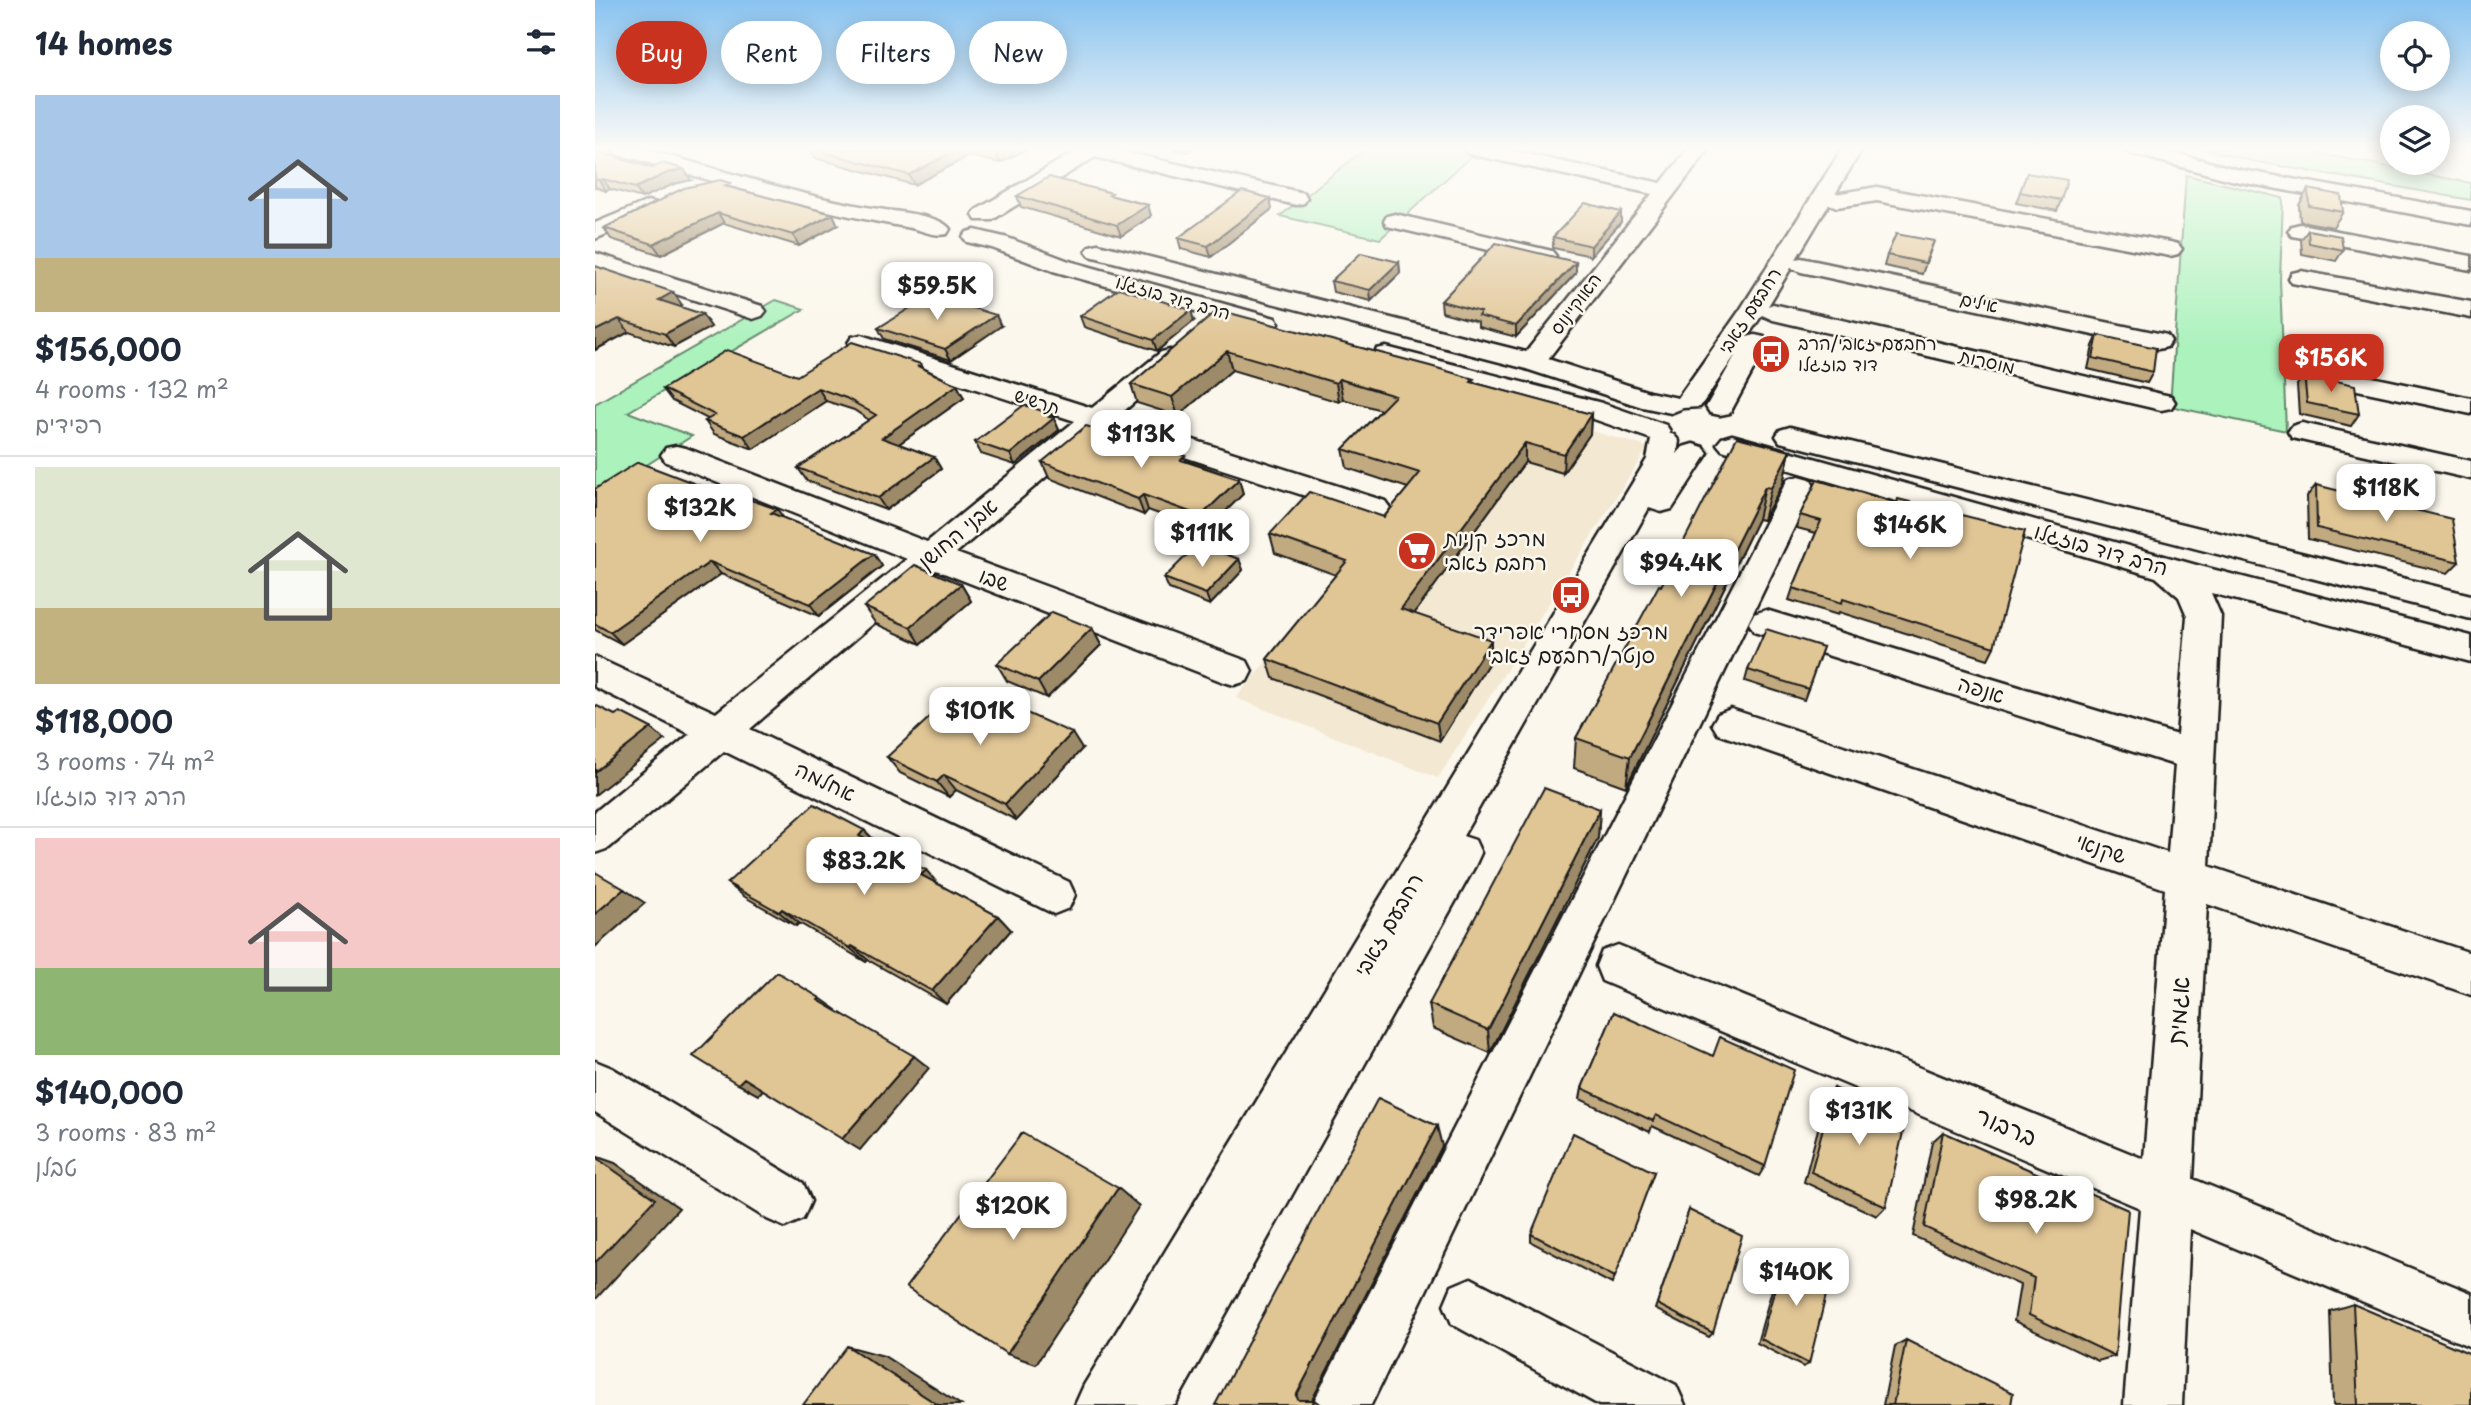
<!DOCTYPE html>
<meta charset="utf-8">
<style>
body{margin:0;font-family:"Playpen Sans","Playpen Sans Hebrew",sans-serif;background:#f2f2f3;color:#1f2937;height:100vh;display:flex;flex-direction:column;font-size:26px;white-space:nowrap}
*{box-sizing:border-box;margin:0}
p{font-size:23px;color:#747a83}
.icon{flex:none;width:38px;height:38px;fill:none;stroke:currentColor;stroke-width:2;stroke-linecap:round;stroke-linejoin:round}
.map{position:relative;flex:1;overflow:hidden}
.sheet{display:flex;flex-direction:column;background:#fff;width:595px}
.sheet>*{flex:none}
.top-card{position:absolute;left:21px;top:21px;width:665px;height:63px;display:flex;gap:14px}
.tools{position:absolute;left:1785px;top:21px;display:grid;gap:14px}
.tools a{display:grid;place-items:center;width:70px;height:70px;border-radius:50%;background:#fff;box-shadow:0 4px 18px #0003;font-size:35px}
.price{position:absolute;translate:-50% -60px;padding:0 16px;border-radius:14px;background:#fff;color:#222;font-size:23px;line-height:46px;filter:drop-shadow(0 2px 4px #0008)}
.price::after{content:'';position:absolute;left:50%;top:42px;width:21px;height:16px;margin-left:-10px;background:inherit;clip-path:polygon(0 0,100% 0,50% 100%)}
.price.active{background:#c8321e;color:#fff}
ul{padding:0;list-style:none}
li{display:grid;align-content:center;gap:14px;height:371px;padding:0 35px}
li+li{border-top:2px solid #e0e1e3}
li span{display:grid;place-items:center;height:217px;border-radius:0px;color:#555}
li>.icon{margin-inline-start:auto}
span .icon{width:126px;height:126px;fill:#fffc;stroke-width:1}
li b{font-size:30px}
h2{display:flex;justify-content:space-between;align-items:center;height:84px;padding:0 35px;font-size:30px}
.pill{padding:0 24px;border-radius:32px;background:#fff;box-shadow:0 4px 18px #0003;font-size:24px;line-height:63px}
.pill.active{background:#c8321e;color:#fff}
main{display:flex;flex:1;min-height:0}
.map>svg:first-child{display:block}
.built{fill:#f3e8d2}
.green{fill:#acf2bd;stroke:#64876c;stroke-width:2}
.lines{fill:none;stroke-linecap:round;stroke-linejoin:round}
.minor-casing{stroke:#1c1c1c;stroke-width:5}
.minor{fill:#fbf7ec;fill-rule:evenodd}
.wall{fill:#c1a980;stroke:#1c1c1c;stroke-width:2}
.shaded-wall{fill:#9d8a68;stroke:#1c1c1c;stroke-width:2}
.building{fill:#e0c595;stroke:#1c1c1c;stroke-width:2}
.labels{text-anchor:middle;stroke-width:5;stroke-linejoin:round;paint-order:stroke}
.far-street-label{font-size:18px;fill:#1c1c1c;stroke:#fbf7ec}
.far-poi-label{font-size:18px;fill:#1c1c1c;stroke:#fbf7ec;text-anchor:start}
.street-label{font-size:21px;fill:#1c1c1c;stroke:#fbf7ec}
.poi-label{font-size:21px;fill:#1c1c1c;stroke:#fbf7ec;text-anchor:start}
.near-street-label{font-size:24px;fill:#1c1c1c;stroke:#fbf7ec}
</style>
<main>
<section class="sheet">
<h2>14 homes<svg class="icon" aria-label="filters" viewBox="0 0 24 24"><path d="M4 7h16M4 17h16"/><circle cx="9" cy="7" r="2"/><circle cx="15" cy="17" r="2"/></svg></h2>
<ul>
<li><span style="background:linear-gradient(#a9c7e8 75%,#c2b280 0)"><svg class="icon" aria-label="home" viewBox="0 0 24 24"><path d="M3 11l9-7 9 7M6 9v11h12V9"/></svg></span><div><b>$156,000</b><p>4 rooms · 132 m²</p><p>רפידים</p></div></li>
<li><span style="background:linear-gradient(#dfe7d0 65%,#c2b280 0)"><svg class="icon" aria-label="home" viewBox="0 0 24 24"><path d="M3 11l9-7 9 7M6 9v11h12V9"/></svg></span><div><b>$118,000</b><p>3 rooms · 74 m²</p><p>הרב דוד בוזגלו</p></div></li>
<li><span style="background:linear-gradient(#f6c9c9 60%,#8fb573 0)"><svg class="icon" aria-label="home" viewBox="0 0 24 24"><path d="M3 11l9-7 9 7M6 9v11h12V9"/></svg></span><div><b>$140,000</b><p>3 rooms · 83 m²</p><p>טבלן</p></div></li>
</ul>
</section>
<div class="map">
<svg width="1876" height="1405" viewBox="0 0 1876 1405">
<rect width="100%" height="100%" fill="#fbf7ec"/>
<filter id="ink" filterUnits="userSpaceOnUse"><feTurbulence type="fractalNoise" baseFrequency=".0143" numOctaves="2"/><feDisplacementMap in="SourceGraphic" scale="14" xChannelSelector="R" yChannelSelector="G"/><feConvolveMatrix kernelMatrix="1 2 1 2 8 2 1 2 1" color-interpolation-filters="sRGB"/></filter>
<g filter="url(#ink)">
<path class="built" d="M889,401L1053,447L843,778L641,698Z"/>
<path class="green" d="M770,149H884L785,239L685,216Z
M1609,149H1702L1876,183V200L1657,161Z
M1591,175L1688,198L1685,280L1691,431L1575,406Z
M181,300L209,309L33,412L97,436L0,498V404Z"/>
<g class="lines">
<g class="minor-casing">
<path id="minor" d="M16,149H49C126,169 212,199 290,210C306,212 346,216 355,229L352,234C338,237 325,229 311,227C212,210 115,180 19,153Z
M480,149H517L709,193L712,198L709,203L701,205L500,157L397,220H381L378,215L381,210L481,151Z
M869,149H908L1066,183L1093,149H1114L953,359L1054,392L1083,398L1145,310L1247,149H1267L1240,194L1282,187L1575,242L1583,244L1587,249L1583,254L1575,256L1282,201L1242,207L1234,204L1201,259L1206,258L1563,333L1572,335L1576,341L1572,347L1563,349L1206,272L1196,268L1173,306L1178,304L1566,394L1576,396L1580,402L1576,408L1566,410L1178,320L1167,315L1152,337L1160,335L1169,337L1173,343L1135,413L1125,415L1115,413L1111,407L1141,354L1105,407L1088,408L1076,413L1047,407L928,368L495,256L491,251L495,246L503,244L931,352L1057,194L879,155L872,153Z
M1531,149H1565L1641,169L1876,211V225L1640,181L1534,153Z
M53,201L61,203L64,208L61,213L0,239V223Z
M800,214L957,251L961,256L957,261L949,263L792,226L789,221L792,216Z
M1705,224L1876,256V270L1697,236L1693,231L1697,226Z
M380,230L413,238L474,261L680,318L684,323L680,328L671,331L458,271L397,248L372,242L368,237L372,232Z
M0,253L167,306L171,311L167,316L158,319L149,316L0,268Z
M1706,271L1876,302V318L1697,283L1694,278L1697,273Z
M266,335L497,408L566,352L575,350L584,352L588,358L584,364L523,416L790,501L795,508L790,515L779,518L506,430L361,553L652,661L657,671L652,681L639,685L626,681L341,570L155,729L474,882L480,895L474,908L459,914L129,751L14,848L0,853V812L95,734L0,687V657L121,713L312,559L71,462L66,455L71,448L81,446L91,448L332,542L480,421L257,349L253,343L257,337Z
M791,347L1007,403L1071,425L1075,431L1074,433L1079,435L1084,441L1082,454L1088,447L1098,444L1108,447L1113,453L1077,509L1066,512L1054,508L868,836L880,840L886,853L880,866L580,1405H480L489,1385L1052,459L1056,439L987,415L782,361L778,355L782,349Z
M1706,362L1876,398V414L1696,376L1692,370L1696,364Z
M1707,423L1876,461V479L1697,438L1693,432L1697,426Z
M1195,427L1876,595V619L1185,442L1181,436L1185,430Z
M1137,435L1605,566L1876,636V662L1616,593L1626,616L1614,866L1876,953V995L1612,904L1598,1179L1876,1293V1347L1595,1229L1587,1405H1529L1545,1208L1007,981L1001,966L1007,951L1023,945L1549,1159L1570,889L1123,734L1117,724L1123,714L1136,709L1573,853L1580,765L1159,632L1154,623L1159,614L1171,610L1582,735L1592,616L1584,597L1561,577L1127,450L1122,444L1127,438Z
M1204,476L1215,479L1219,486L776,1405H717L1189,486L1193,479Z
M0,1061L17,1068L208,1183L216,1201L208,1219L190,1227L172,1219L0,1112Z
M876,1278L1081,1385L1090,1405H1004L857,1324L849,1305L857,1286Z"/>
</g>
<use href="#minor" class="minor"/>
</g>
<path class="wall" d="M215,149H431L405,163L374,156L319,185L220,158Z
M578,149H599L593,152Z
M0,151L96,180L79,184L47,198L15,189L11,191L0,187Z
M1432,173L1466,200L1462,211L1421,203Z
M138,188L243,225L204,246L129,223L66,255L16,239L9,228L71,198L70,197Z
M1713,189L1748,212L1738,227L1705,221L1704,205Z
M422,196H517L553,205L556,216L526,236L426,207Z
M677,209L616,257L586,249L583,238Z
M1026,212V222L996,256L958,248V237Z
M1713,230L1748,250L1741,261L1707,254L1706,240Z
M1339,241L1327,274L1289,266L1292,255Z
M804,262L805,273L776,301L738,292L736,281Z
M981,262V273L921,337L883,327V322L847,312L846,301Z
M0,266L87,305L84,307L107,314L116,327L79,347L34,332L0,350Z
M623,310L880,383L996,414L995,434L968,473L930,462L819,614L896,659L845,741L678,678L672,659L741,575L680,553L675,534L789,517L813,488L752,468L748,449L786,410L748,399L744,402L637,370L583,416L542,403L536,384Z
M485,316L599,321L562,351L489,327Z
M406,326L356,360L289,339L283,328Z
M1503,335L1558,372L1552,383L1493,369L1498,346Z
M326,364L328,368L362,385L369,398L304,444L339,457L346,469L291,510L212,481L203,468L274,420L259,410L231,401L158,449L119,434L110,421L113,419L77,401L68,389Z
M1709,374L1764,414L1756,426L1704,414L1702,385Z
M457,414L464,430L420,465L386,454L380,442Z
M1195,451L1188,483L1168,520L1163,519L1031,787L979,768L981,738L1066,586Z
M592,461L644,479L648,494L611,531L553,510L549,515L454,478L447,462Z
M1222,480L1399,647L1393,659L1244,612L1243,615L1194,600L1198,588L1221,533L1202,528L1205,515Z
M1721,485L1864,562L1853,573L1713,539L1712,496Z
M0,489L143,500L182,509L188,518L279,554L287,566L224,616L126,574L27,644L0,630Z
M644,559L648,570L615,605L574,589L569,578Z
M366,584L376,601L326,644L281,624L269,607Z
M497,628L506,645L452,698L412,681L402,664Z
M1228,647L1209,700L1150,681L1153,670Z
M487,749L421,820L361,790L354,797L305,773L292,757Z
M1005,809L1003,838L895,1053L838,1028L834,1004Z
M269,830L284,845L283,846L344,885L403,916L416,930L351,1004L273,960L271,962L204,923L201,926L150,897L132,883Z
M1019,1012L1170,1166L1164,1176L1057,1126L1055,1132L985,1099L987,1088Z
M1239,1088L1291,1207L1282,1216L1209,1182L1231,1099Z
M1348,1132L1450,1177L1453,1175L1520,1356L1503,1361L1419,1321L1425,1285L1318,1236L1337,1142Z
M1059,1172L1017,1284L936,1242V1234Z
M1094,1210L1118,1333L1114,1337L1060,1309Z
M1190,1252L1214,1364L1208,1367L1162,1343L1186,1258Z
M1758,1304L1876,1405H1738L1735,1311Z
M1311,1340L1416,1405H1288L1300,1346Z"/>
<path class="shaded-wall" d="M363,149H371L374,156L319,185L314,175Z
M408,149H431L405,163L401,153Z
M89,169L96,180L79,184L47,198L40,188L72,173Z
M8,179L15,189L11,191L4,180Z
M675,198L677,209L616,257L613,246Z
M553,205L556,216L526,236L522,225Z
M1026,212V222L996,256V246Z
M123,213L129,223L66,255L58,244Z
M238,214L243,225L204,246L198,235Z
M804,262L805,273L776,301L775,290Z
M981,262V273L921,337V326Z
M78,292L87,305L73,313L64,300Z
M596,310L599,321L562,351L558,340Z
M107,314L116,327L79,347L70,334Z
M401,315L406,326L356,360L350,349Z
M24,319L34,332L0,350V331Z
M632,351L637,370L583,416L577,397Z
M744,379L748,399L744,402L741,383Z
M362,385L369,398L295,450L287,438Z
M223,388L231,401L158,449L149,436Z
M457,414L464,430L420,465L415,454Z
M996,414L995,434L968,473L969,454Z
M930,443V462L808,629L806,609Z
M1195,451L1188,483L1168,520L1176,488Z
M339,457L346,469L291,510L283,498Z
M644,479L648,494L611,531L606,516Z
M1170,487L1163,519L1031,787L1035,757Z
M548,495L553,510L549,515L543,499Z
M182,509L191,521L176,513Z
M279,554L287,566L224,616L215,604Z
M644,559L648,570L615,605L611,594Z
M115,562L126,574L27,644L15,632Z
M366,584L376,601L326,644L315,627Z
M497,628L506,645L452,698L443,682Z
M896,640V659L845,741L842,723Z
M56,728L70,740L0,795V772Z
M477,733L487,749L421,820L410,804Z
M349,775L361,790L354,797L342,782Z
M1005,809L1003,838L895,1053L893,1030Z
M269,830L284,845L278,851L264,836Z
M331,870L344,885L326,875Z
M29,889L50,903L0,947V914Z
M187,909L204,923L201,926L184,912Z
M403,916L416,930L351,1004L337,991Z
M257,946L273,960L271,962L255,948Z
M225,998L242,1010L240,1013L223,1000Z
M319,1056L334,1068L265,1150L247,1139Z
M149,1078L169,1089L163,1095L143,1084Z
M842,1126L847,1146L715,1404L704,1400L701,1396Z
M0,1156L20,1163L84,1208L0,1300Z
M523,1188L544,1206L441,1364L412,1354Z
M252,1346L289,1356L366,1405H343Z
M719,1400L727,1405H717Z"/>
<path class="building" d="M217,149H363L314,175Z
M385,149H408L401,153Z
M0,151L57,168L67,163L89,169L72,173L40,188L8,179L4,180L0,179Z
M1432,173L1472,180L1466,200L1425,192Z
M454,177L517,193L514,195L553,205L522,225L422,196Z
M125,180L135,183L129,186L238,214L198,235L123,213L58,244L9,228L72,197H70L89,188Z
M1713,189L1746,195L1748,212L1714,206Z
M647,191L675,198L613,246L583,238Z
M990,203L1026,212L996,246L958,237Z
M1713,230L1746,236L1748,250L1714,243Z
M1301,234L1339,241L1330,263L1292,255Z
M901,243L981,262L921,326L883,316L886,312L846,301Z
M766,253L804,262L775,290L736,281Z
M0,266L78,292L64,300L107,314L70,334L24,319L0,331Z
M524,288L596,310L558,340L485,316Z
M336,295L401,315L350,349L283,328Z
M623,310L835,366L879,379L876,382L996,414L969,454L930,443L806,609L896,640L842,723L672,659L752,561L675,534L714,492L789,517L825,473L748,449L800,396L744,379L741,383L632,351L577,397L536,384Z
M1503,335L1561,348L1558,372L1498,358Z
M257,342L326,364L323,366L362,385L287,438L339,457L283,498L203,468L281,415L251,398L223,388L149,436L110,421L120,415L68,389L132,350L202,376Z
M1709,374L1760,385L1764,414L1712,403Z
M429,405L457,414L454,417L459,418L415,454L380,442Z
M491,426L590,456L586,460L644,479L606,516L548,495L543,499L447,462Z
M1142,437L1195,451L1176,488L1170,487L1035,757L981,738L1064,585L1066,586Z
M43,462L143,500L147,497L182,509L176,513L279,554L215,604L115,562L15,632L0,624V489Z
M1222,480L1302,503L1303,499L1430,531L1399,647L1248,599L1247,603L1198,588L1226,521L1205,515Z
M1721,485L1857,519L1864,562L1722,528Z
M603,544L644,559L611,594L569,578Z
M320,565L366,584L315,627L269,607Z
M457,612L497,628L443,682L402,664Z
M1171,629L1228,647L1213,689L1153,670Z
M363,691L421,717L427,711L477,733L410,804L349,775L342,782L292,757Z
M0,705L20,715L25,712L56,728L0,772Z
M949,788L1005,809L893,1030L834,1004Z
M219,804L269,830L264,836L331,870L326,875L403,916L337,991L257,946L255,948L187,909L184,912L132,883Z
M0,872L29,889L0,914Z
M182,972L225,998L223,1000L319,1056L247,1139L149,1078L143,1084L98,1056Z
M1019,1012L1118,1056L1125,1037L1199,1070L1170,1166L1061,1115L1058,1121L987,1088Z
M1239,1088L1311,1119L1291,1207L1216,1172Z
M783,1098L842,1126L701,1396L704,1400H719L717,1405H620Z
M1348,1132L1453,1178V1175L1533,1210L1520,1356L1434,1315L1439,1278L1329,1227Z
M427,1133L523,1188L412,1354L311,1287Z
M978,1133L1059,1172L1020,1277L936,1234Z
M0,1157L60,1199L0,1263Z
M1094,1210L1147,1236L1118,1333L1062,1304Z
M1190,1252L1236,1275L1214,1364L1166,1339Z
M1758,1304L1876,1354V1405H1763Z
M1311,1340L1418,1393L1416,1405H1298Z
M252,1346L343,1405H208Z"/>
</g>
<linearGradient id="sky" x2="0" y2="1"><stop stop-color="#89c3f0"/><stop offset="0.43" stop-color="#fdfbf6"/><stop offset="1" stop-color="#fdfbf6" stop-opacity="0"/></linearGradient>
<rect width="1876" height="346" fill="url(#sky)"/>
<defs>
<g id="bus-disc" transform="scale(2.0125)"><circle r="9.5" fill="#c8321e" stroke="#fbf7ec"/><path d="M-5-6H5V4H4V6H2V4H-2V6H-4V4H-5ZM-3.5-4V0h7V-4ZM-3.5 1.2v1.5H-2V1.2ZM2 1.2v1.5H3.5V1.2Z" fill="#fff"/></g>
<g id="supermarket-disc" transform="scale(2.0125)"><circle r="9.5" fill="#c8321e" stroke="#fbf7ec"/><path d="M-6-5.5h2.5l.6 2H6L4.5 2H-2.5L-4.4-4H-6ZM-1.5 3.2a1.3 1.3 0 1 0 .1 0ZM3 3.2a1.3 1.3 0 1 0 .1 0Z" fill="#fff"/></g>
</defs>
<g fill-rule="evenodd">
<use href="#bus-disc" x="1176" y="354"/>
<use href="#supermarket-disc" x="822" y="551"/>
<use href="#bus-disc" x="976" y="595"/>
</g>
<g class="labels">
<g class="far-street-label">
<text transform="translate(578 298) rotate(16)" y="6">הרב דוד בוזגלו</text>
<text transform="translate(1384 303) rotate(12)" y="6">אילים</text>
<text transform="translate(981 304) rotate(-53)" y="6">האוקיינוס</text>
<text transform="translate(1155 311) rotate(-57)" y="6">רחבעם זאבי</text>
<text transform="translate(1392 362) rotate(13)" y="6">מוסרות</text>
<text transform="translate(442 402) rotate(18)" y="6">תרשיש</text>
</g>
<g class="far-poi-label">
<text x="1203" y="350">רחבעם זאבי/הרב<tspan x="1203" dy="21">דוד בוזגלו</tspan></text>
</g>
<g class="street-label">
<text transform="translate(363 534) rotate(-40)" y="7">אבני החושן</text>
<text transform="translate(1506 550) rotate(16)" y="7">הרב דוד בוזגלו</text>
<text transform="translate(399 580) rotate(21)" y="7">שבו</text>
<text transform="translate(1386 690) rotate(17)" y="7">אנפה</text>
<text transform="translate(230 782) rotate(26)" y="7">אחלמה</text>
<text transform="translate(1506 849) rotate(19)" y="7">שקנאי</text>
<text transform="translate(794 925) rotate(-60)" y="7">רחבעם זאבי</text>
</g>
<g class="poi-label">
<text x="849" y="546">מרכז קניות<tspan x="849" dy="24">רחבם זאבי</tspan></text>
<text x="976" y="639" text-anchor="middle">מרכז מסחרי אפרידר<tspan x="976" dy="24">סנטר/רחבעם זאבי</tspan></text>
</g>
<g class="near-street-label">
<text transform="translate(1584 1011) rotate(-86)" y="8">אגמית</text>
<text transform="translate(1411 1127) rotate(23)" y="8">ברבור</text>
</g>
</g>
</svg>
<div class="tools">
<a><svg class="icon" aria-label="locate" viewBox="0 0 24 24"><circle cx="12" cy="12" r="6"/><path d="M12 2v4M12 18v4M2 12h4M18 12h4"/></svg></a>
<a><svg class="icon" aria-label="layers" viewBox="0 0 24 24"><path d="M12 4l9 5-9 5-9-5zM3 14l9 5 9-5"/></svg></a>
</div>
<b class="price" style="left:342px;top:322px">$59.5K</b>
<b class="price active" style="left:1736px;top:394px">$156K</b>
<b class="price" style="left:546px;top:470px">$113K</b>
<b class="price" style="left:1791px;top:524px">$118K</b>
<b class="price" style="left:105px;top:544px">$132K</b>
<b class="price" style="left:1315px;top:561px">$146K</b>
<b class="price" style="left:607px;top:569px">$111K</b>
<b class="price" style="left:1086px;top:599px">$94.4K</b>
<b class="price" style="left:385px;top:747px">$101K</b>
<b class="price" style="left:269px;top:897px">$83.2K</b>
<b class="price" style="left:1264px;top:1147px">$131K</b>
<b class="price" style="left:1441px;top:1236px">$98.2K</b>
<b class="price" style="left:418px;top:1242px">$120K</b>
<b class="price" style="left:1201px;top:1308px">$140K</b>
<div class="top-card">
<a class="pill active">Buy</a>
<a class="pill">Rent</a>
<a class="pill">Filters</a>
<a class="pill">New</a>
</div>
</div>
</main>
